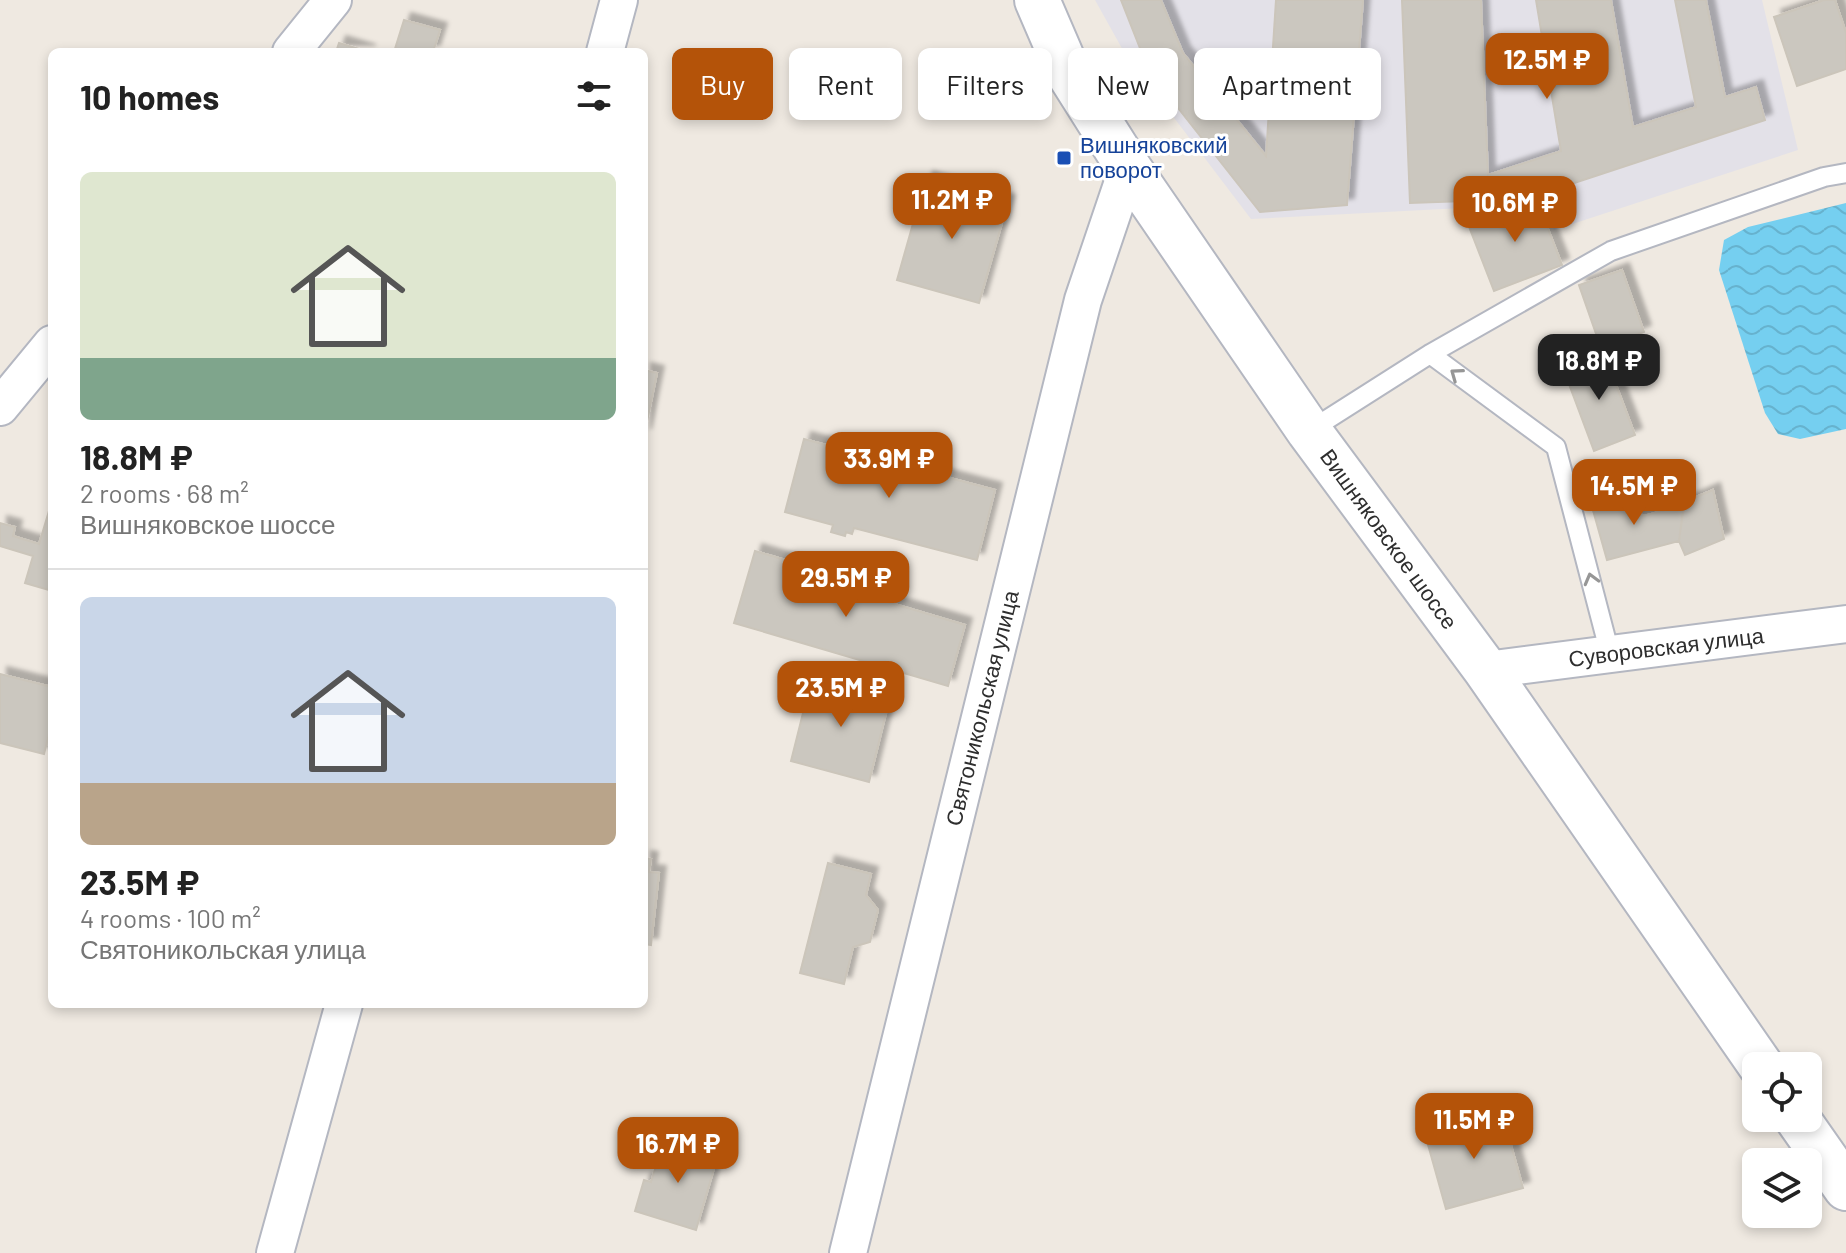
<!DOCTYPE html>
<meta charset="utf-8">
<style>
body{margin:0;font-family:Barlow,sans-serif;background:#f2f2f2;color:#222;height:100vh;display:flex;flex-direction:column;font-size:30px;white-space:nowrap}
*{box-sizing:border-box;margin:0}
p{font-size:26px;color:#767676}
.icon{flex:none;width:44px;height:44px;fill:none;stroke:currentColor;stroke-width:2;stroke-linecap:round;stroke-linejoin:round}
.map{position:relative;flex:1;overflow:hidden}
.sheet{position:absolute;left:48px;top:48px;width:600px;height:960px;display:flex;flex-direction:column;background:#fff;border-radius:12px;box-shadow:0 4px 12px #0003}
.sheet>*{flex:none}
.banner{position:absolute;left:672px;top:48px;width:760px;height:72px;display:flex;gap:16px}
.controls{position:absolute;left:1742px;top:1052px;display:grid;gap:16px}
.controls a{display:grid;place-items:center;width:80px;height:80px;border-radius:12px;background:#fff;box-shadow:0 4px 12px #0003;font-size:40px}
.price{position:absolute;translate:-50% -68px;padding:0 18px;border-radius:16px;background:#b45309;color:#fff;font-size:26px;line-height:52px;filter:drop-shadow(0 2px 4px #0008)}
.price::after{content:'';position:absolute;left:50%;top:48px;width:24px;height:18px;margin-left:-12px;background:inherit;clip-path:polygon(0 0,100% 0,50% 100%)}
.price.selected{background:#222;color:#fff}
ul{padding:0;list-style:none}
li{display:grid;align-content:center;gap:16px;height:424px;padding:0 32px}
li+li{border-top:2px solid #e0e0e0}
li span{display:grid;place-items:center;height:248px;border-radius:12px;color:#555}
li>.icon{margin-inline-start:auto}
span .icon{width:144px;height:144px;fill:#fffc;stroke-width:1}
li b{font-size:34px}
h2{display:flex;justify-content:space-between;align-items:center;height:96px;padding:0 32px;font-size:34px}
.chip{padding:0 28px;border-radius:12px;background:#fff;box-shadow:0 4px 12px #0003;font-size:28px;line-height:72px}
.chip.selected{background:#b45309;color:#fff}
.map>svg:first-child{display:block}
.industrial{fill:#e3e1e8}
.water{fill:url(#water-waves)}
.building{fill:#cbc7bf;stroke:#cbc5ba;stroke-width:2;filter:url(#shadow)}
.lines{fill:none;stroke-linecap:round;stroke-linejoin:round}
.lane-casing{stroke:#b4b7c1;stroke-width:22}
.street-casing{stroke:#b4b7c1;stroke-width:40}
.secondary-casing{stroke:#b4b7c1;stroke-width:48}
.lane{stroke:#fff;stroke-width:18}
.street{stroke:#fff;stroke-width:36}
.secondary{stroke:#fff;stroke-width:44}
.oneway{stroke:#969696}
.transit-dot{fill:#1a4fb4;stroke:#fff;stroke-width:3}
.labels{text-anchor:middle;stroke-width:6;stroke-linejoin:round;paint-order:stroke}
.transit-label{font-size:22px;fill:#164399;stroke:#fff;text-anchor:start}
.street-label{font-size:22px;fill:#2e2e2e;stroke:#fff}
</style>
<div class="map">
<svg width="1846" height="1253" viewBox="0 0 1846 1253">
<defs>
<pattern id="water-waves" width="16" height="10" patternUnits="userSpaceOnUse" patternTransform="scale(2)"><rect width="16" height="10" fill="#75cff0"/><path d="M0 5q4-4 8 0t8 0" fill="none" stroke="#66b2ce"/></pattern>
<filter id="shadow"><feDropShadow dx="7" dy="-7" stdDeviation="2" flood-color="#0004"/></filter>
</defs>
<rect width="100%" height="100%" fill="#efe9e1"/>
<path class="industrial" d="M1095,0H1762L1798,150L1554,230L1539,196L1468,222L1462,208L1251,219L1124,52Z"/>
<path class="water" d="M1846,203V429L1800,439L1778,434L1765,413L1719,270L1724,240L1748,227Z"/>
<path class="building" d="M1121,0H1161L1183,53L1266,156L1276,0H1363L1347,205L1260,212L1149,71Z
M1402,0H1481L1488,175L1561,151L1536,0H1611L1633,127L1696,107L1675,0H1706L1725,97L1756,87L1765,120L1471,217L1466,201L1410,203Z
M1824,0H1835L1846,33V69L1797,86L1774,17Z
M404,20L440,30L433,52H394Z
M339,43L369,52H336Z
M926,178L1008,202L979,303L897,280Z
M1536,198L1562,265L1494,291L1468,224Z
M1622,270L1644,332L1601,348L1579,285Z
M1604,353L1635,435L1594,451L1563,368Z
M644,370L657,373L644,436Z
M804,439L995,490L977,560L854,528L852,534L846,532L845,536L831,532L833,525L785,512Z
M1587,489L1644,516L1684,505L1679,541L1607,560Z
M1713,490L1724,539L1685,555L1679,541L1684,502Z
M52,501V591L25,583L33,556L0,546V523L15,527L13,536L39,544Z
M755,551L874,586L871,597L965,625L948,686L734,623Z
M0,674L52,687V734H49L44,754L0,743Z
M812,677L890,697L869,782L791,761Z
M644,858L651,859L649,872L659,873L651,945L644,944Z
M828,863L871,874L866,895L878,910L870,942L853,947L844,984L800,973Z
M1502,1113L1523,1188L1446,1209L1425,1134Z
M693,1139L715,1165L696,1230L635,1211L644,1180L651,1182L661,1150Z"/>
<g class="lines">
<g class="lane-casing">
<path id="lane" d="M1430,354L1556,447L1610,654
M1309,431L1430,354L1611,251L1824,177L1846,173"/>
</g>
<g class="street-casing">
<path id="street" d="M291,52L333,0
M605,52L619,0
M0,407L52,344
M1486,670L1846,624
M275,1253L344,1004
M848,1253L1083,300L1128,167"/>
</g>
<g class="secondary-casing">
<path id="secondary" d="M1037,0L1068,72L1128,167L1309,431L1486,670L1761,1066
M1797,1118L1846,1188"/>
</g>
<use href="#lane" class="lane"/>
<use href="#street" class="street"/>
<use href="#secondary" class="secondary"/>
</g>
<defs><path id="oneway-chevron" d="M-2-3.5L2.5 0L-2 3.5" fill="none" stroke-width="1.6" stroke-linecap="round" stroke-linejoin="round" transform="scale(2)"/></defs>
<g class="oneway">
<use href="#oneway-chevron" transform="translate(1456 374) rotate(-144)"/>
<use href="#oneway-chevron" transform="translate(1591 579) rotate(-105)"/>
</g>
<rect class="transit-dot" x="1056" y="150" width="16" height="16" rx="4"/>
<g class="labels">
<g class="transit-label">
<text x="1080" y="153">Вишняковский<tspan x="1080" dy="25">поворот</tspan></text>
</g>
<g class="street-label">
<text transform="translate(1389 539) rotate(54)" y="8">Вишняковское шоссе</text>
<text transform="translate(1666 647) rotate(-7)" y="8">Суворовская улица</text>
<text transform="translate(982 708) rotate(-76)" y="8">Святоникольская улица</text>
</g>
</g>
</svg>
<div class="controls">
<a><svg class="icon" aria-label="locate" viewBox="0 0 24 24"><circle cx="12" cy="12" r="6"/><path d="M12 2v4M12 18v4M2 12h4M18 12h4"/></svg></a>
<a><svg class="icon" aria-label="layers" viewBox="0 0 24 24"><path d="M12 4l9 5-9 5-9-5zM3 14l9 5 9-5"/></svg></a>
</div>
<b class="price" style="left:1547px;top:101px">12.5M ₽</b>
<b class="price" style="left:952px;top:241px">11.2M ₽</b>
<b class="price" style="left:1515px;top:244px">10.6M ₽</b>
<b class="price selected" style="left:1599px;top:402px">18.8M ₽</b>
<b class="price" style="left:889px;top:500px">33.9M ₽</b>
<b class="price" style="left:1634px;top:527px">14.5M ₽</b>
<b class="price" style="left:846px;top:619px">29.5M ₽</b>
<b class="price" style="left:841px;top:729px">23.5M ₽</b>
<b class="price" style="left:1474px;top:1161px">11.5M ₽</b>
<b class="price" style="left:678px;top:1185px">16.7M ₽</b>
<div class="banner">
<a class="chip selected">Buy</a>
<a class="chip">Rent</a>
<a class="chip">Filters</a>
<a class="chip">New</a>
<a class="chip">Apartment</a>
</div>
<section class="sheet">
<h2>10 homes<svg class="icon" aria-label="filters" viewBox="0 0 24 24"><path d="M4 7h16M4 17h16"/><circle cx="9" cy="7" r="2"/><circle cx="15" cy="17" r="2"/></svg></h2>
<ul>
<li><span style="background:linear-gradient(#dfe7d0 75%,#7fa58c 0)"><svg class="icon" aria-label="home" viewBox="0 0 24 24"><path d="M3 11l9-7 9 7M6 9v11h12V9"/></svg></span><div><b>18.8M ₽</b><p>2 rooms · 68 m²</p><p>Вишняковское шоссе</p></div></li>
<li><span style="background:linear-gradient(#c9d6e8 75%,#b9a48a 0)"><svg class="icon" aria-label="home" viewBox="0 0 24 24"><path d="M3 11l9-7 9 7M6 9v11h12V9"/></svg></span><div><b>23.5M ₽</b><p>4 rooms · 100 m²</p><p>Святоникольская улица</p></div></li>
</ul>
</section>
</div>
